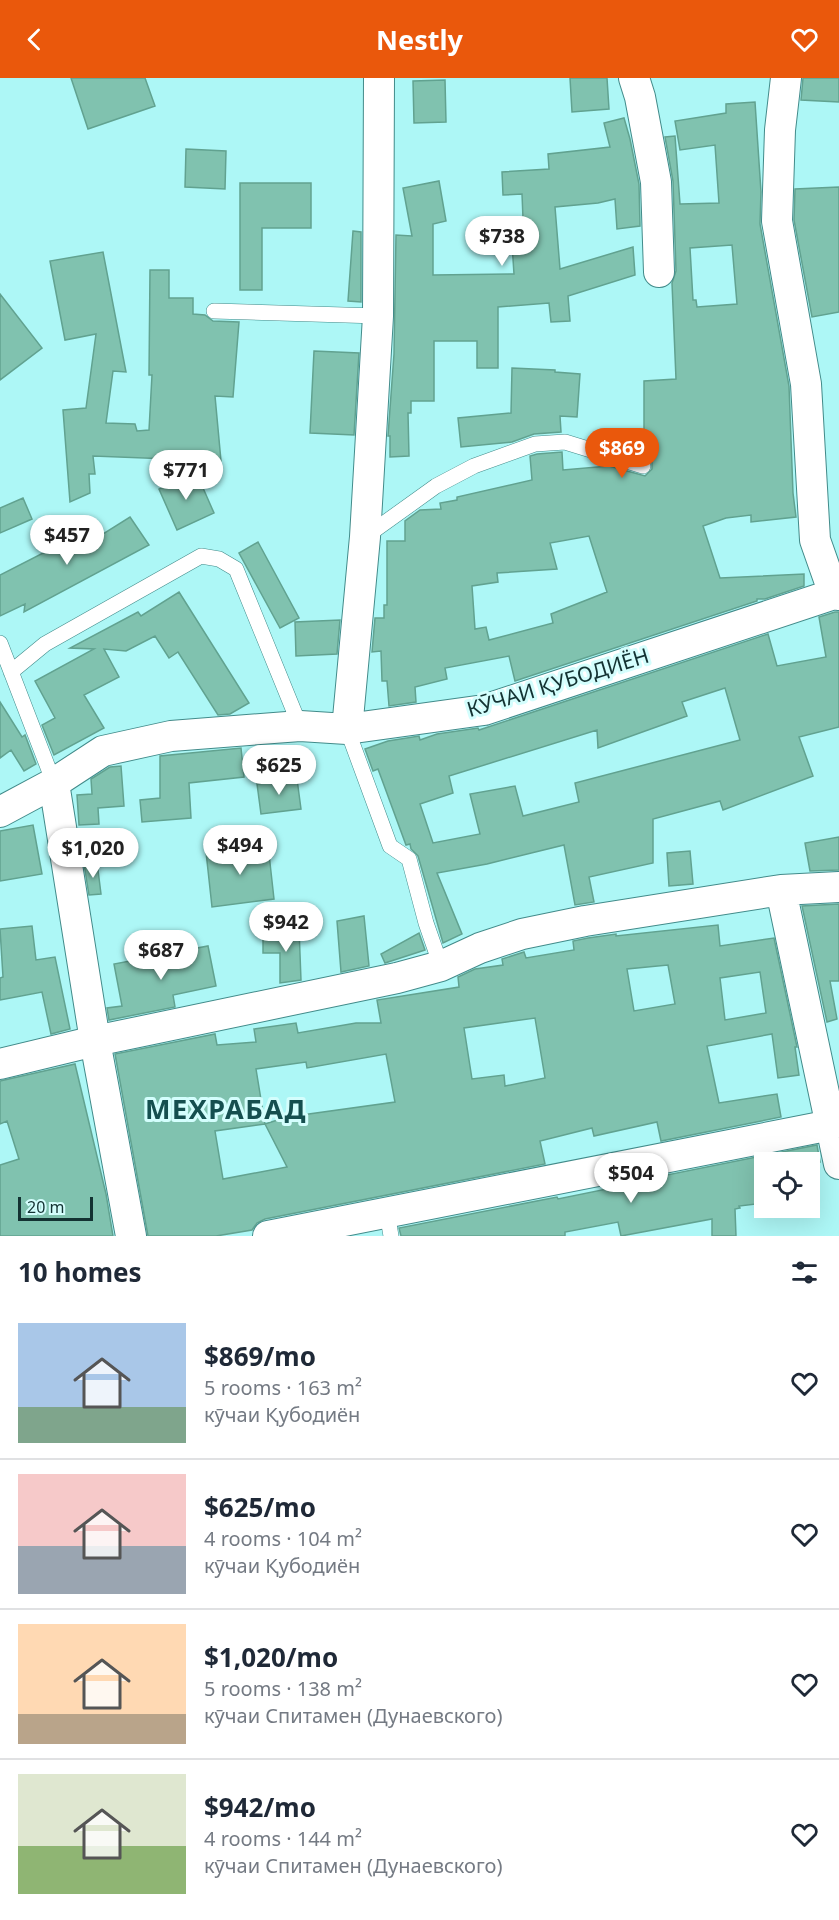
<!DOCTYPE html>
<meta charset="utf-8">
<style>
body{margin:0;font-family:"Noto Sans",sans-serif;background:#f6f6f7;color:#1f2937;height:100vh;display:flex;flex-direction:column;font-size:22px;white-space:nowrap}
*{box-sizing:border-box;margin:0}
p{font-size:20px;color:#747a83}
.icon{flex:none;width:33px;height:33px;fill:none;stroke:currentColor;stroke-width:2;stroke-linecap:round;stroke-linejoin:round}
.map{position:relative;height:1158px;overflow:hidden}
.panel{display:flex;flex-direction:column;background:#fff;flex:1}
.panel>*{flex:none}
.tools{position:absolute;left:754px;top:1074px;display:grid;gap:12px}
.tools a{display:grid;place-items:center;width:66px;height:66px;border-radius:0px;background:#fff;box-shadow:0 6px 24px #0002;font-size:30px}
.scale{position:absolute;left:18px;bottom:15px;width:75px;box-sizing:border-box;padding-left:6px;border:3px solid #133232;border-top:0;font-size:16px;line-height:21px;white-space:nowrap;color:#133232;-webkit-text-stroke:4px #d4fefd;paint-order:stroke}
.price{position:absolute;translate:-50% -51px;padding:0 14px;border-radius:21px;background:#fff;color:#222;font-size:20px;line-height:39px;filter:drop-shadow(0 2px 3px #0008)}
.price::after{content:'';position:absolute;left:50%;top:36px;width:18px;height:14px;margin-left:-9px;background:inherit;clip-path:polygon(0 0,100% 0,50% 100%)}
.price.active{background:#ea580c;color:#fff}
ul{padding:0;list-style:none}
li{display:flex;align-items:center;gap:18px;height:150px;padding:0 18px}
li+li{border-top:2px solid #e0e1e3}
li span{display:grid;place-items:center;flex:none;width:168px;height:120px;border-radius:0px;color:#555}
li>.icon{margin-inline-start:auto}
span .icon{width:72px;height:72px;fill:#fffc;stroke-width:1}
li b{font-size:26px}
h2{display:flex;justify-content:space-between;align-items:center;height:72px;padding:0 18px;font-size:26px}
header{display:flex;justify-content:space-between;align-items:center;height:78px;padding:0 18px;background:#ea580c;color:#fff;font-size:27px;font-weight:700}
.map>svg:first-child{display:block}
.building{fill:#80c2af;stroke:#61a290;stroke-width:1.5;fill-rule:evenodd}
.lines{fill:none;stroke-linecap:round;stroke-linejoin:round}
.lane-casing{stroke:#428b8a;stroke-width:16}
.street-casing{stroke:#428b8a;stroke-width:32}
.lane{stroke:#fff;stroke-width:15}
.street{stroke:#fff;stroke-width:30}
.labels{text-anchor:middle;stroke-width:6;stroke-linejoin:round;paint-order:stroke}
.street-label{font-size:21px;fill:#133232;stroke:#d4fefd}
.district-label{font-size:27px;font-weight:bold;letter-spacing:1.5px;fill:#154f4f;stroke:#d4fefd}
</style>
<header><svg class="icon" aria-label="back" viewBox="0 0 24 24"><path d="M15 5l-7 7 7 7"/></svg>Nestly<svg class="icon" aria-label="heart" viewBox="0 0 24 24"><path d="M12 20l-8-8c-3-5 5-10 8-4 3-6 11-1 8 4z"/></svg></header>
<div class="map">
<svg width="839" height="1158" viewBox="0 0 839 1158">
<rect width="100%" height="100%" fill="#adf7f6"/>
<path class="building" d="M71,0H145L155,28L88,51Z
M570,0H607L609,31L572,34Z
M803,0H839V24L801,22Z
M445,2L446,44L414,45L413,3Z
M755,24L761,114L760,146L789,308L793,415L796,439L751,444V437L726,440L703,448L720,500L804,496V508L765,521H757V523L515,603L509,578L445,590L447,601L415,609L416,624L389,628L387,603H382L381,573L372,574L375,540H384V527H387V463H405V443L420,432L441,431L440,425L457,422V419L532,402L530,378L537,376L562,374L563,392L609,388L645,398L652,391V385L650,381L625,372L626,352H644V303L676,301L672,205L676,193L673,103L665,59L675,58L680,126L719,125L715,67L680,72L675,43L726,35V26ZM732,167L737,226L697,229L696,222H693L690,170ZM589,458L607,514L551,536L553,545L489,562L486,549L475,551L472,508L498,504L497,495L557,491L550,465Z
M624,40L630,61L639,106L640,148L617,151L615,121L598,125L555,129L560,191L633,169L635,197L568,218L570,243L551,244L549,225L498,229V290H477V263H434V323H411V335H408L409,378L390,379V358H388L394,276L396,157L412,158L403,110L439,103L446,143L433,146V197L514,196L512,166L524,165L522,116L503,117L502,94L549,91L548,76L610,69L604,45Z
M186,71L226,73L225,111L185,109Z
M240,105H311V150H262V212H240Z
M839,109V234L812,239L794,142L795,111Z
M353,153L361,154V224L348,223Z
M103,174L126,294L113,293L106,345L135,346L137,353L149,352L152,297H149L150,192H169V220H193V236L205,237L213,243L239,244L233,319L215,318L221,383L93,378L95,396H89L90,415L70,424L63,332L86,330L96,256L65,262L50,183Z
M0,216L42,270L0,302Z
M314,273L359,275L354,357L310,355Z
M512,290L555,292V294L580,296L577,339L560,338L561,354L534,356L512,364L461,369L458,340L511,335Z
M196,394L214,435L177,452L159,411Z
M23,420L32,441L0,455V430Z
M130,439L149,467L24,534L25,526L0,538V497L92,450V463Z
M258,464L299,540L280,550L239,475Z
M179,514L249,625L230,636L218,637L178,574L169,580L155,558L126,573L104,571L119,599L84,617L104,650L54,677L42,647L55,640L35,603L94,571L70,570L138,534L141,538Z
M835,534H839V649L799,659L813,698L723,732L720,723L653,741V785L589,799L594,824L575,827L564,767L487,786L437,795L462,856L443,865L418,778L411,771L410,766L406,767L378,691L373,693L365,671L388,663L419,658L420,662L437,656L478,650L479,652L768,556L777,588L826,579L819,539ZM725,610L740,662L575,705L579,724L523,738L515,708L470,716L480,756L433,765L420,726L453,715L449,698L597,652L598,670L687,638L682,624Z
M340,542L337,576L296,578L295,544Z
M0,624L22,659L25,657L36,686L24,693L11,672L0,680Z
M241,670L244,699L189,705L191,740L142,744L140,722L160,720V678Z
M121,688L124,728L98,730L99,746L79,747L77,717L92,716L91,701L110,689Z
M297,701L301,731L261,736L257,706Z
M33,747L42,796L0,803V753Z
M839,759V792L810,793L805,765Z
M268,767L274,821L212,829L206,774Z
M690,773L693,806L669,808L667,775Z
M97,784L101,816L89,817L84,786Z
M839,826V903H830L837,941L827,944L802,828Z
M364,838L369,888L341,894L337,843Z
M718,847L720,868L774,860L797,969H795L799,997L778,1000L772,956L707,968L719,1025L777,1016L781,1039L661,1063L657,1044L594,1058L592,1050L540,1063L545,1086L265,1141L257,1145L252,1152L216,1158H148L115,976L215,956L217,967L256,964L254,951L296,945L298,955L356,945H381L377,922L459,909L458,899L475,891L503,887L502,881L524,874L526,880L574,872L573,863L588,860L616,856V858ZM668,887L675,926L634,933L627,891ZM760,894L766,935L725,942L720,900ZM535,940L545,1000L505,1008L504,997L472,1001L464,950ZM386,976L395,1024L287,1039L265,1046L256,991L306,984L307,990ZM265,1046L287,1089L223,1101L215,1053Z
M32,848L36,882L55,879L70,951L51,956L42,914L0,922V900L3,899L0,851Z
M299,850L301,902L280,905V875H263V858Z
M419,855L425,872L385,885L381,876Z
M208,868L216,908L173,917L175,929L109,942L107,930L122,928L114,886Z
M75,986L106,1116L113,1158H0V1087L19,1081L7,1043L0,1046V1003Z
M817,1067L820,1084H765V1125L739,1128L740,1130L735,1131L736,1158H712V1141L621,1158L618,1144L565,1154V1158H401L399,1150L557,1119L558,1121L612,1110V1108Z"/>
<g class="lines">
<g class="lane-casing">
<path id="lane" d="M214,233L378,238
M365,459L436,408L474,388L535,366L565,364L643,388
M0,565L54,705
M11,594L45,566L201,478L219,481L236,491L300,648
M347,651L390,768L409,781L426,845L441,888
M387,1134L391,1158"/>
</g>
<g class="street-casing">
<path id="street" d="M634,0L640,19L656,104L659,194
M786,0L780,52L777,143L806,306L815,462L834,516
M347,651L365,459L378,238L379,0
M54,705L95,963L131,1158
M0,734L54,705L103,673L171,658L300,648L347,651L484,632L834,516L839,517
M839,809L781,812L839,1086
M0,986L95,963L397,900L441,888L480,870L522,856L585,843L781,812
M268,1158L831,1047"/>
</g>
<use href="#lane" class="lane"/>
<use href="#street" class="street"/>
</g>
<g class="labels">
<g class="street-label">
<text transform="translate(558 605) rotate(-17)" y="7">КӮЧАИ ҚУБОДИЁН</text>
</g>
<g class="district-label">
<text x="226" y="1041">МЕХРАБАД</text>
</g>
</g>
</svg>
<div class="tools">
<a><svg class="icon" aria-label="locate" viewBox="0 0 24 24"><circle cx="12" cy="12" r="6"/><path d="M12 2v4M12 18v4M2 12h4M18 12h4"/></svg></a>
</div>
<div class="scale">20 m</div>
<b class="price" style="left:502px;top:189px">$738</b>
<b class="price active" style="left:622px;top:401px">$869</b>
<b class="price" style="left:186px;top:423px">$771</b>
<b class="price" style="left:67px;top:488px">$457</b>
<b class="price" style="left:279px;top:718px">$625</b>
<b class="price" style="left:240px;top:798px">$494</b>
<b class="price" style="left:93px;top:801px">$1,020</b>
<b class="price" style="left:286px;top:875px">$942</b>
<b class="price" style="left:161px;top:903px">$687</b>
<b class="price" style="left:631px;top:1126px">$504</b>
</div>
<section class="panel">
<h2>10 homes<svg class="icon" aria-label="filters" viewBox="0 0 24 24"><path d="M4 7h16M4 17h16"/><circle cx="9" cy="7" r="2"/><circle cx="15" cy="17" r="2"/></svg></h2>
<ul>
<li><span style="background:linear-gradient(#a9c7e8 70%,#7fa58c 0)"><svg class="icon" aria-label="home" viewBox="0 0 24 24"><path d="M3 11l9-7 9 7M6 9v11h12V9"/></svg></span><div><b>$869/mo</b><p>5 rooms · 163 m²</p><p>кӯчаи Қубодиён</p></div><svg class="icon" aria-label="heart" viewBox="0 0 24 24"><path d="M12 20l-8-8c-3-5 5-10 8-4 3-6 11-1 8 4z"/></svg></li>
<li><span style="background:linear-gradient(#f6c9c9 60%,#9aa5b1 0)"><svg class="icon" aria-label="home" viewBox="0 0 24 24"><path d="M3 11l9-7 9 7M6 9v11h12V9"/></svg></span><div><b>$625/mo</b><p>4 rooms · 104 m²</p><p>кӯчаи Қубодиён</p></div><svg class="icon" aria-label="heart" viewBox="0 0 24 24"><path d="M12 20l-8-8c-3-5 5-10 8-4 3-6 11-1 8 4z"/></svg></li>
<li><span style="background:linear-gradient(#ffd9b3 75%,#b9a48a 0)"><svg class="icon" aria-label="home" viewBox="0 0 24 24"><path d="M3 11l9-7 9 7M6 9v11h12V9"/></svg></span><div><b>$1,020/mo</b><p>5 rooms · 138 m²</p><p>кӯчаи Спитамен (Дунаевского)</p></div><svg class="icon" aria-label="heart" viewBox="0 0 24 24"><path d="M12 20l-8-8c-3-5 5-10 8-4 3-6 11-1 8 4z"/></svg></li>
<li><span style="background:linear-gradient(#dfe7d0 60%,#8fb573 0)"><svg class="icon" aria-label="home" viewBox="0 0 24 24"><path d="M3 11l9-7 9 7M6 9v11h12V9"/></svg></span><div><b>$942/mo</b><p>4 rooms · 144 m²</p><p>кӯчаи Спитамен (Дунаевского)</p></div><svg class="icon" aria-label="heart" viewBox="0 0 24 24"><path d="M12 20l-8-8c-3-5 5-10 8-4 3-6 11-1 8 4z"/></svg></li>
</ul>
</section>
